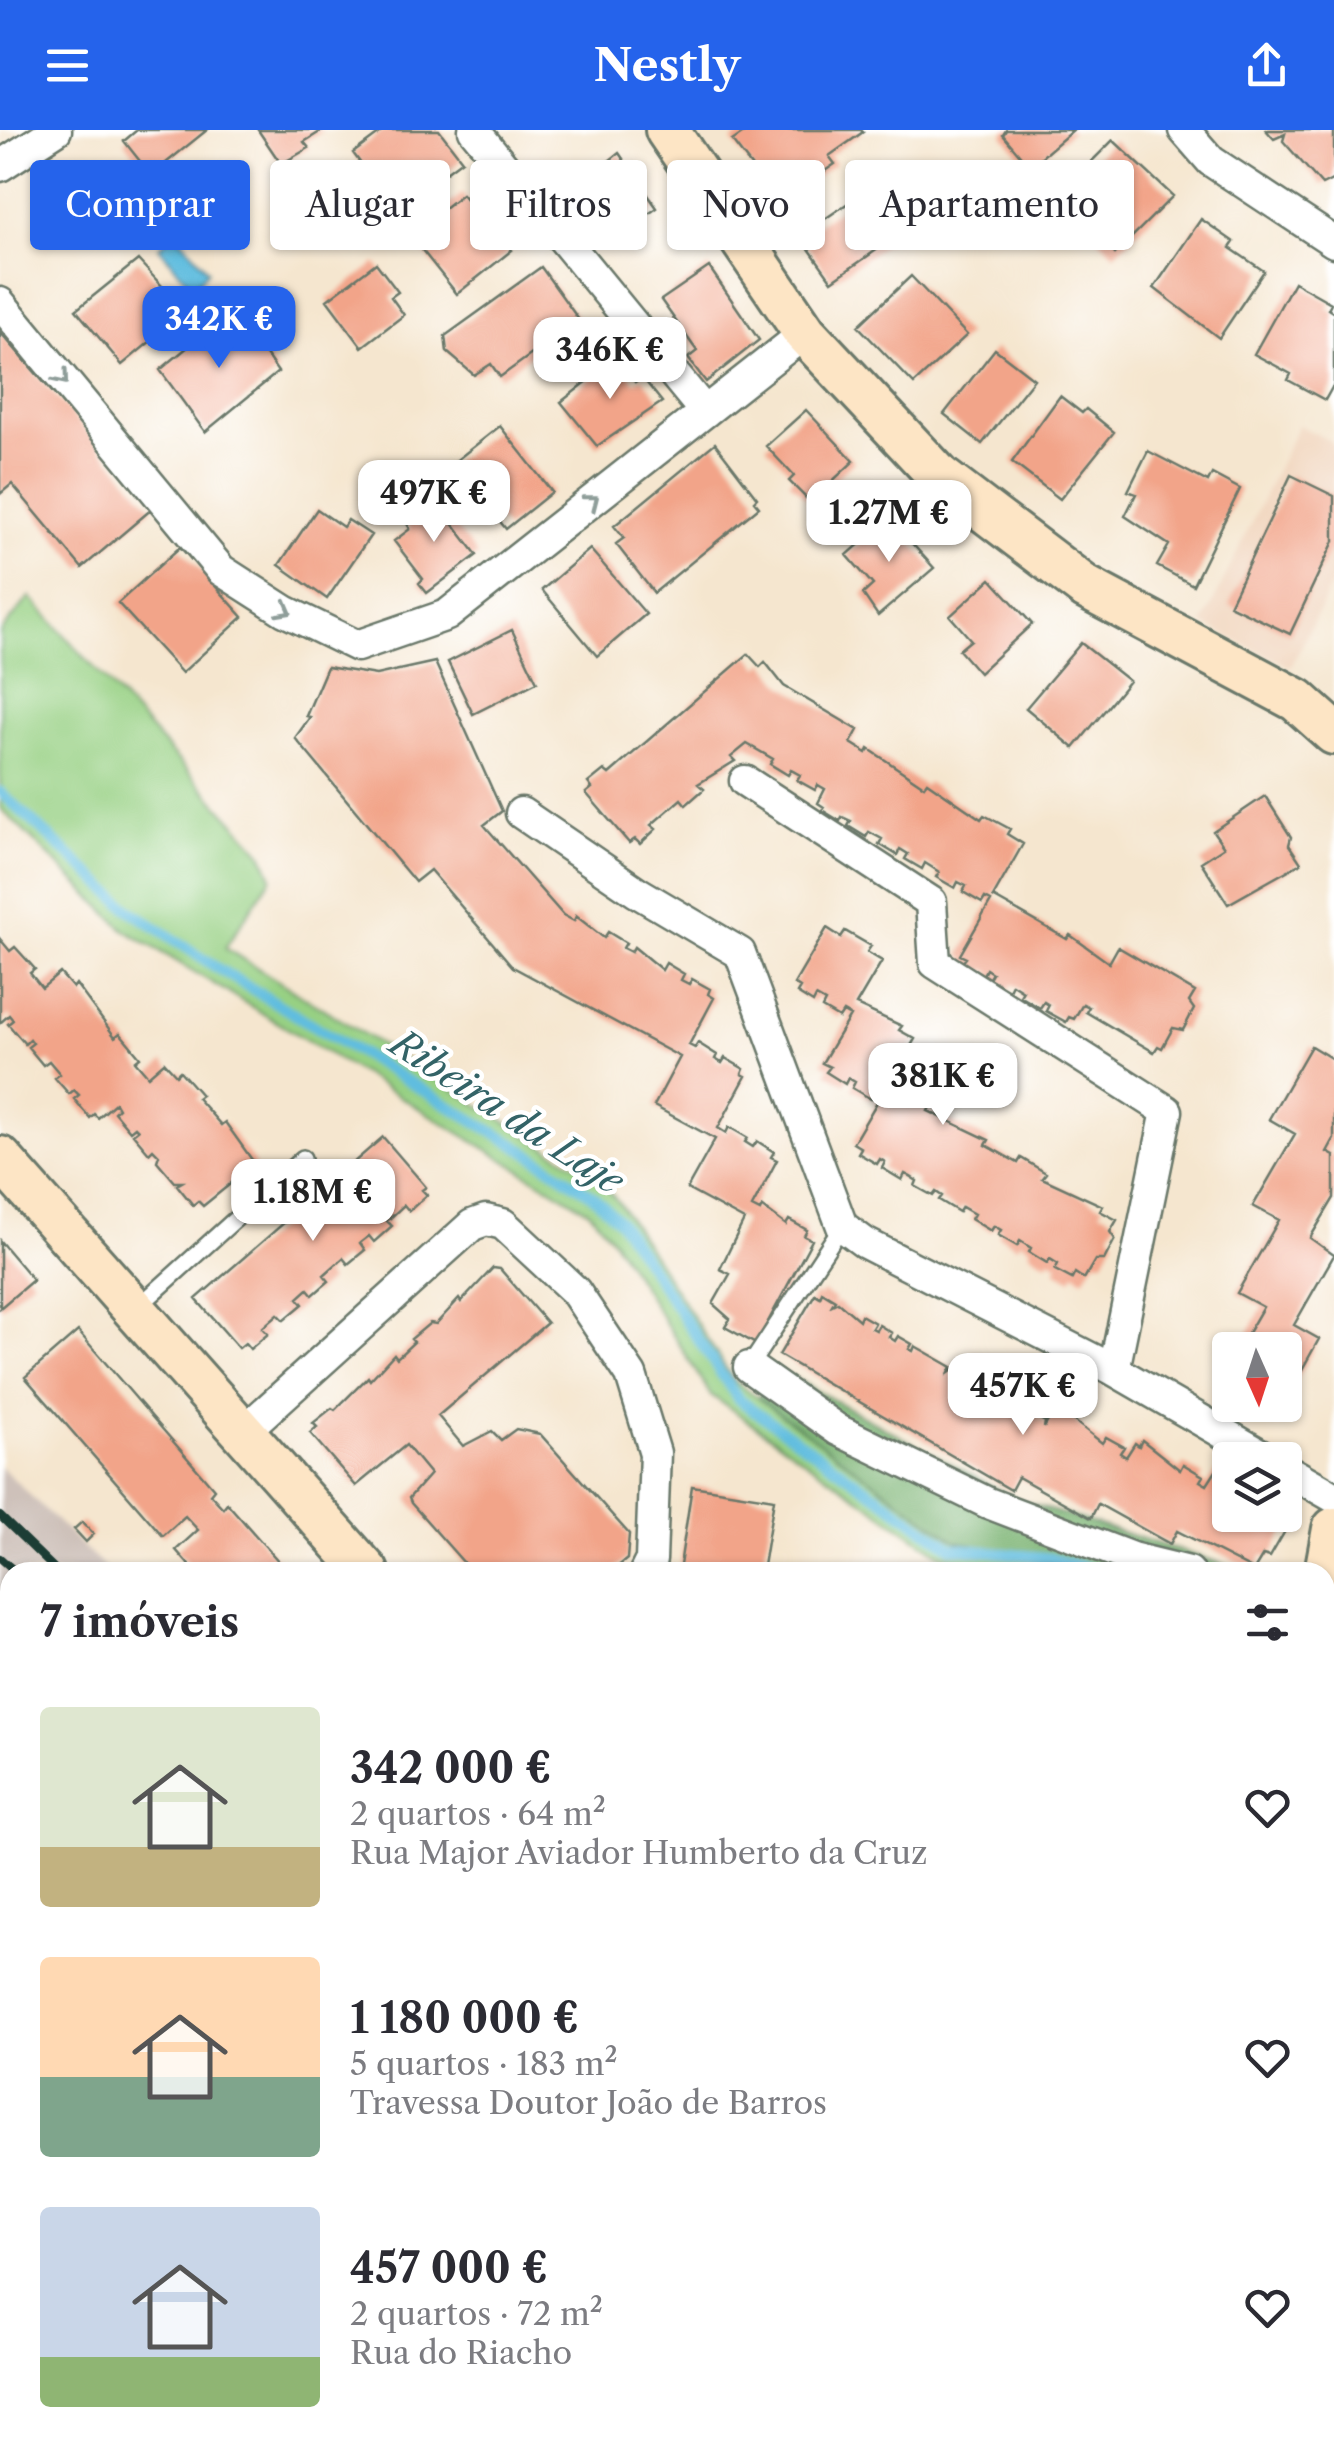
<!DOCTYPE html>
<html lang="pt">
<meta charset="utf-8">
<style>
body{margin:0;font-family:"Libre Caslon Text",serif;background:#f7f7f7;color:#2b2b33;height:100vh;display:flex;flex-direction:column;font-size:38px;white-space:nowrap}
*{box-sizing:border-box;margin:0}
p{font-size:32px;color:#7c7c81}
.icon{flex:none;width:55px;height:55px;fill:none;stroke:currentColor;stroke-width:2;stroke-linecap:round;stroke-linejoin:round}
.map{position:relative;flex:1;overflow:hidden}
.drawer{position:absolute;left:0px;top:1432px;width:1335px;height:892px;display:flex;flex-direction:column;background:#fff;border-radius:30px 30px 0 0;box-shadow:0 2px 8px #0004}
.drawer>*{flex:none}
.guide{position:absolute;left:30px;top:30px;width:1275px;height:90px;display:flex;gap:20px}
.needle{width:65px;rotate:177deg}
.tools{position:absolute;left:1212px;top:1202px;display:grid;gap:20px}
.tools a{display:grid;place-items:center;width:90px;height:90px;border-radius:10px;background:#fff;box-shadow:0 2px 8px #0004;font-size:50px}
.price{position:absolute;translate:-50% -85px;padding:0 22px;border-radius:20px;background:#fff;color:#222;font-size:32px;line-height:65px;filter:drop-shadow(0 2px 5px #0008)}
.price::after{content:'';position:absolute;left:50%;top:60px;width:30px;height:22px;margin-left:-15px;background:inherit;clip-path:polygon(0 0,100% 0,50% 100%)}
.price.active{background:#2563eb;color:#fff}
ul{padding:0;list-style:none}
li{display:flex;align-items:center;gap:30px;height:250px;padding:0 40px}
li span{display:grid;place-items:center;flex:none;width:280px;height:200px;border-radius:10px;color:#555}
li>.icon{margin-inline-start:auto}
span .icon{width:120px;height:120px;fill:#fffc;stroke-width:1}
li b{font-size:42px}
h2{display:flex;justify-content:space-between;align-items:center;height:120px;padding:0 40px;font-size:42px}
.pill{padding:0 35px;border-radius:10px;background:#fff;box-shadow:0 2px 8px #0004;font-size:35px;line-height:90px}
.pill.active{background:#2563eb;color:#fff}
header{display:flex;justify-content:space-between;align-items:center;height:130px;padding:0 40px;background:#2563eb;color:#fff;font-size:45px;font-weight:700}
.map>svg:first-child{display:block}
.built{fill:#f1d5bd}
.industrial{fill:#cec1ba}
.green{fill:#97d083;stroke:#5b865c;stroke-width:2.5}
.forest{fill:#79b271;stroke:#4c7852;stroke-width:2.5}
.water{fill:#61bddf;stroke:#407d8a;stroke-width:2.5}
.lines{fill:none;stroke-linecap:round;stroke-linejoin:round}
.stream{stroke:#61bddf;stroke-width:11}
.building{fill:#f2a489}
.lane-casing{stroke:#6a786a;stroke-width:20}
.street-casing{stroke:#6a786a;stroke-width:35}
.secondary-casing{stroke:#6a786a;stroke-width:48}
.lane{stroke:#fff;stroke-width:15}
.street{stroke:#fff;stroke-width:30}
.secondary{stroke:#fde5c5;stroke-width:42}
.rail{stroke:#1f3d34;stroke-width:8}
.oneway{stroke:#8f9e9a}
.labels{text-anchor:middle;stroke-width:9;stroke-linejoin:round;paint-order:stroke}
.water-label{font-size:38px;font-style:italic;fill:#336367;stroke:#fff}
</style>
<header><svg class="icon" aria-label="menu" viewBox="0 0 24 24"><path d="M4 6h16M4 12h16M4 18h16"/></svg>Nestly<svg class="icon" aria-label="share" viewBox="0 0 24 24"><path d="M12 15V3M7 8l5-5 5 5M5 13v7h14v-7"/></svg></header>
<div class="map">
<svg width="1334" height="2324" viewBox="0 0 1334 2324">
<rect width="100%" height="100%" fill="#fff"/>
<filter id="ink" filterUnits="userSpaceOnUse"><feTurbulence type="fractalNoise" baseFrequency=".01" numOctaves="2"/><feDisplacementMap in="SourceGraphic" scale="20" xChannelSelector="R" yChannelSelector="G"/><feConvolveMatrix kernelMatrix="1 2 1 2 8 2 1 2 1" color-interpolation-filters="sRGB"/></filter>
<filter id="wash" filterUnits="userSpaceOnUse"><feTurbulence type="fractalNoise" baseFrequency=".0048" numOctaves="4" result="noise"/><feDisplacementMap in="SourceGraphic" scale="40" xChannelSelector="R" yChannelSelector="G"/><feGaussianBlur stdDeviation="2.25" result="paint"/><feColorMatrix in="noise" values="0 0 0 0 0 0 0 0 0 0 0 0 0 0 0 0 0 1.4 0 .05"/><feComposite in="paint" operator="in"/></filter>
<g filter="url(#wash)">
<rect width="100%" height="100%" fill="#f5e6cf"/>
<path class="built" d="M1298,295L1334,313V450L1291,537L1203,494Z
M10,1531V2196L0,2186V1540Z
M97,2315H927L924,2324H101Z"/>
<path class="industrial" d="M0,1336L109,1442H10V1476L0,1467Z"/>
<path class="green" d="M30,467L262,723L272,747L225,818L598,1049L619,1073L734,1251L956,1411L1080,1442H1000L941,1425L711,1265L613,1110L590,1082L125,800L0,678V503Z
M1333,1791L1334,2031L1325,2039V1823Z
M0,2186L10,2196V2315H97L101,2324H0Z
M582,2315H662L658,2324H578Z
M677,2315H757L753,2324H673Z
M927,2315H1057L1053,2324H924Z"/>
<path class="forest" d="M775,1238L1018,1370L1248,1442H1080L956,1411L758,1268Z"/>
<path class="water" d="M175,102L208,140L193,158L187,159L188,152L159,117Z"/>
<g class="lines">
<path class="stream" d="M0,662L130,780L220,840L527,1022L592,1065L619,1091L738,1269L952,1418L1049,1428L1104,1442
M1026,2324L1029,2315"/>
</g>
<g id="blocks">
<path class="building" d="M137,0H207L151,45L124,11Z
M258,0H323L304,12L309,18L281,34Z
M384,0H439L462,30L395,80L353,23Z
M748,0H861L863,2L829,26L835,34L778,73L773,65L760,62L761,49L732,11Z
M1006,0H1073L1030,37L1003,5Z
M1266,0H1334V49L1322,55L1283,11L1285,4L1274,9Z
M1113,10L1173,66L1115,124L1055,68Z
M619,23L657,78L604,115L596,103L599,101L570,61Z
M867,60L898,105L832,151L800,106Z
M462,64L471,75L485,64L512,98L501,107L512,120L457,164L410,105Z
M1201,89L1234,112L1230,118L1264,141L1219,208L1154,158Z
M138,130L186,182L122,235L76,180Z
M376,133L398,162L391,167L404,185L362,217L327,170Z
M541,137L579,190L500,247L491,234L474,245L447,222L445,206Z
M709,137L759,210L706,252L688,228L697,221L661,170Z
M911,146L967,205L914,254L858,196Z
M1294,152L1331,173L1328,179L1334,183V254L1325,270L1288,250L1291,244L1254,224Z
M234,179L278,242L205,302L160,240Z
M0,202L153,378L82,438L12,354L0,364Z
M995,219L1034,249L982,314L944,284Z
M616,229L635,252L642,247L662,272L597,316L561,272Z
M1060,266L1082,283L1086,279L1114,302L1060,369L1012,332Z
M806,280L854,331L810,372L789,351L794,346L766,316Z
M500,296L552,362L506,399L453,333Z
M715,313L757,368L754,371L759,377L654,463L616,414L624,408L614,396Z
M1148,321L1208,352L1212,344L1240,359L1193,455L1157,436L1169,415L1125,386L1136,364L1128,361Z
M1291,345L1334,366V411L1290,504L1229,475Z
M433,367L477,425L427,463L419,453L423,449L394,411L410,399L405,390Z
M317,379L343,397L348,390L371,405L327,469L279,435Z
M889,388L934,438L878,486L863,464L873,455L847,425Z
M180,417L243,487L182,543L118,473Z
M590,419L646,484L597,526L542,460Z
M991,449L1032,494L979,543L959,520L971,510L950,486Z
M512,500L537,552L473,584L448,532Z
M1081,513L1129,551L1074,618L1026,578Z
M748,524L760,537L765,532L784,556L858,600L851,613L867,623L869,619L924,656L927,652L981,689L984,685L1010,699L1007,704L1023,714L993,767L1067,809L1070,805L1109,833L1118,817L1195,862L1189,872L1194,879L1183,900L1173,898L1162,918L1158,916L1154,922L1086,882L1089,877L1083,874L1074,889L1069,887L1066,892L1046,881L1049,875L1044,872L1040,878L1020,866L1023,861L1012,854L1009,860L989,848L992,843L986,839L983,845L962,833L966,828L960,825L991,771L985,768L982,773L963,762L966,756L958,752L955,758L936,747L939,742L933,738L925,733L922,739L905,729L908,724L900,719L897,725L879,714L882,709L869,702L866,707L848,696L851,691L842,687L840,691L822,680L824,677L818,673L825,659L818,655L815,660L797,650L800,645L791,640L788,645L770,634L773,629L747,614L731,627L735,631L698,654L704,659L686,675L681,669L651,695L656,699L640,714L635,709L629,713L586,663L592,658L588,653L604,640L609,644Z
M435,532L502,681L484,695L563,785L574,791L576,786L604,808L608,802L626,813L623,818L631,822L634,817L662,840L666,833L684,844L681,850L689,854L692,849L710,859L708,864L714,868L689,915L695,918L698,913L717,925L715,929L722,933L725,928L744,939L742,944L746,946L718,998L726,1003L729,997L748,1008L745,1012L753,1017L757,1011L774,1022L771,1027L777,1030L752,1077L760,1081L762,1077L786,1095L789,1090L807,1100L804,1106L812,1110L756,1214L725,1197L730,1189L713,1174L730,1144L720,1139L744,1090L687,1059L715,1009L654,976L680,927L513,837L430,740L415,752L295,608L310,587L306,586L327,537L376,545Z
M1265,666L1291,707L1289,715L1301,733L1228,774L1201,732L1224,717L1213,701Z
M827,798L841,807L845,801L871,816L867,822L882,831L856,875L902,896L899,900L915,909L887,957L931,976L928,981L989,1010L986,1015L1018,1033L1021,1028L1046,1043L1042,1048L1103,1076L1100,1081L1117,1090L1110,1102L1115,1109L1104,1130H1095L1084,1149L1075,1143L1072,1149L1055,1140L1058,1134L1050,1129L1047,1133L1029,1122L1031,1118L1020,1111L1017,1116L998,1105L1001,1100L994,1096L991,1101L971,1089L974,1084L962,1077L959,1082L939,1070L942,1066L936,1062L933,1066L915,1056L917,1051L911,1047L905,1044L902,1050L882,1038L885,1032L880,1029L877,1034L858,1023L861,1018L853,1013L880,967L874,964L871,969L852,958L855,952L848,948L845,954L826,942L830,937L822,933L850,886L843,882L839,888L822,878L825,872L816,867L813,873L797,863L800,858L794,854Z
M0,809L10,821L15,817L35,839L30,843L42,858L60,843L73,858L76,854L115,907L120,903L140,927L135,931L148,946L164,932L176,945L180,941L201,965L197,968L221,995L225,992L255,1034L203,1076L198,1071L193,1075L177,1055L182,1052H175L157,1031L159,1025L153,1019L149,1023L133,1004L138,1000L135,997L130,1001L114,982L118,978L115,973L98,988L94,984L90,988L74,969L79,965L74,960L69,964L55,948L60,944L49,931L43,935L28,917L33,913L30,909L25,914L8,894L13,890L9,885L0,893Z
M1311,916L1334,930V1009L1327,1022L1334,1026V1068L1310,1108L1334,1125L1294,1195L1319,1209L1285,1270V1220H1238L1263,1177L1237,1163L1279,1090L1253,1076L1295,1004L1269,989Z
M383,1007L426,1057L422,1060L427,1065L409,1081L404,1075L387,1091L392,1096L374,1112L369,1106L360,1113L365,1120L348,1134L343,1128L324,1145L329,1151L313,1165L308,1159L298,1168L303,1174L284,1190L278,1184L262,1198L268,1204L250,1219L245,1213L239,1218L196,1169Z
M0,1111L33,1150L0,1178Z
M493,1138L500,1139L547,1193L438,1286L463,1316L492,1301L501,1310L516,1299L540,1304L629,1404L627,1429L611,1442H472L411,1373L409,1368L430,1344L406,1315L356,1356L310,1303L317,1297L313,1293L332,1278L335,1280L368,1247L370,1250L394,1224L397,1228L414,1212L411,1209L430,1193L436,1194L459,1169L461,1172Z
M822,1162L835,1170L832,1175L838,1172L859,1190L861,1185L875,1193L872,1198L876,1200L879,1195L892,1203L889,1207L895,1211L898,1206L912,1214L909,1219L913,1221L915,1216L952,1237L949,1243L955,1239L969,1247L966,1252L972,1256L975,1251L989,1259L988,1265L991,1260L1028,1282L1025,1287L1031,1284L1045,1292L1044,1298L1052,1284L1059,1288L1063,1282L1102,1313L1106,1307L1124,1317L1120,1323L1126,1327L1135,1313L1139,1316L1142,1310L1180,1340L1183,1334L1203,1346L1200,1351L1207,1355L1216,1341L1221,1343L1224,1339L1230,1342V1385H1285V1381L1290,1384L1285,1401L1270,1427L1263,1425L1254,1440L1177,1401L1170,1414L1098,1374L1091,1388L1018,1347L1011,1360L779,1225L815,1164L820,1167Z
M78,1201L214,1359L210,1364L223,1378L227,1373L288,1442H195L176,1420L198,1400L185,1386L163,1406L25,1247Z
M692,1356L774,1369L762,1442H679Z
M82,1392L94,1404L86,1412L74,1399Z
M1332,2083H1334V2149L1325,2147Z
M347,2315H392L399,2324H335Z"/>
</g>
</g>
<g filter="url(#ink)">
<use href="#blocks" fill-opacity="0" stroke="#6a786a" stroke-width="2.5"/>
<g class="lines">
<g class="lane-casing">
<path id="lane" d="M137,1178L303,1028
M749,1237L842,1096"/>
</g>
<g class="street-casing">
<path id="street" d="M474,0L705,282
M1184,0L1211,31L1334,112
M0,36L56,0
M0,173L221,440L285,481L357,516L447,485L805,203
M745,651L931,772L935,833L1167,981L1114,1240
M521,683L637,762L740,823L842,1096L865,1113L1114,1240L1270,1330
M749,1237L838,1300L988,1373L1132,1428L1189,1442
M244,1301L472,1095L486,1090L503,1094L575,1161L631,1245L655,1323L651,1430L645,1442
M1285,1339L1334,1367"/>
</g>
<g class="secondary-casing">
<path id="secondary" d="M667,0L805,203L940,347L1085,457L1297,570L1334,603
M0,1028L367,1442
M1325,1448L1334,1399
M1325,1661L1334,1612
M1087,2324L1091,2315
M1141,2324L1144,2315"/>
</g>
<use href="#lane" class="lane"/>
<use href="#street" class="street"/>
<use href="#secondary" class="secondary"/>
<path class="rail" d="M0,1386L58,1442
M0,1428L16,1442
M1325,2260L1334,2263
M1325,2286L1334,2288"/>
</g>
<defs><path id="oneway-chevron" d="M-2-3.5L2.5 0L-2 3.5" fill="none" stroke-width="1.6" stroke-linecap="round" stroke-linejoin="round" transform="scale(2.5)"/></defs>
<g class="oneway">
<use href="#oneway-chevron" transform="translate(62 248) rotate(50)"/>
<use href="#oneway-chevron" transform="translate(592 371) rotate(-38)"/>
<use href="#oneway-chevron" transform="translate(285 480) rotate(29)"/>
</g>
</g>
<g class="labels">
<g class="water-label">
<text transform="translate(507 982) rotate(33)" y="13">Ribeira da Laje</text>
</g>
</g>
</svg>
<div class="tools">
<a><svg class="needle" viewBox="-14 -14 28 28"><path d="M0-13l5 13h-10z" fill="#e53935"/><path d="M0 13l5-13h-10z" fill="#7c7c81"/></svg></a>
<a><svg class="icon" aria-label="layers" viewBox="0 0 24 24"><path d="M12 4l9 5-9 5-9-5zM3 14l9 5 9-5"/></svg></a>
</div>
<b class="price active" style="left:219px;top:241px">342K €</b>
<b class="price" style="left:610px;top:272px">346K €</b>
<b class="price" style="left:434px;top:415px">497K €</b>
<b class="price" style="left:889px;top:435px">1.27M €</b>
<b class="price" style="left:943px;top:998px">381K €</b>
<b class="price" style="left:313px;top:1114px">1.18M €</b>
<b class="price" style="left:1023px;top:1308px">457K €</b>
<div class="guide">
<a class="pill active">Comprar</a>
<a class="pill">Alugar</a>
<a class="pill">Filtros</a>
<a class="pill">Novo</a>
<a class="pill">Apartamento</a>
</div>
<section class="drawer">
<h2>7 imóveis<svg class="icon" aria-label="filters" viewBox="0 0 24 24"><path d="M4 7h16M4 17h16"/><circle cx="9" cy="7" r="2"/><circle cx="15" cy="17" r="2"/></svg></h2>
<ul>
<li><span style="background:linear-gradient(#dfe7d0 70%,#c2b280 0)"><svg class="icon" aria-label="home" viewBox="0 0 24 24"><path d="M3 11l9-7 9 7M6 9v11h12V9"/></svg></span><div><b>342 000 €</b><p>2 quartos · 64 m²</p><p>Rua Major Aviador Humberto da Cruz</p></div><svg class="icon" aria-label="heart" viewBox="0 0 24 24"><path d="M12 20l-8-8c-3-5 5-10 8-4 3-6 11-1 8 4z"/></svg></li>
<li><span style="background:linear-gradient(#ffd9b3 60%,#7fa58c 0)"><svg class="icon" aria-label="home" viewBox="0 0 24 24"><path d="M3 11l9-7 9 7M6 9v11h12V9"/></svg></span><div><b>1 180 000 €</b><p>5 quartos · 183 m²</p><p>Travessa Doutor João de Barros</p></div><svg class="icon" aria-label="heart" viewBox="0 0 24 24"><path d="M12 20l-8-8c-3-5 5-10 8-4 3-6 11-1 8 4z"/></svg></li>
<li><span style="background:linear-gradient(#c9d6e8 75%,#8fb573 0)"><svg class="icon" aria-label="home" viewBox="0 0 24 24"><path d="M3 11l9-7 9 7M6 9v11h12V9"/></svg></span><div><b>457 000 €</b><p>2 quartos · 72 m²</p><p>Rua do Riacho</p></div><svg class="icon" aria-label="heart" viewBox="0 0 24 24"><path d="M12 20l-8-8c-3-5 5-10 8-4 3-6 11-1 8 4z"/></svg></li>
</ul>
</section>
</div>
